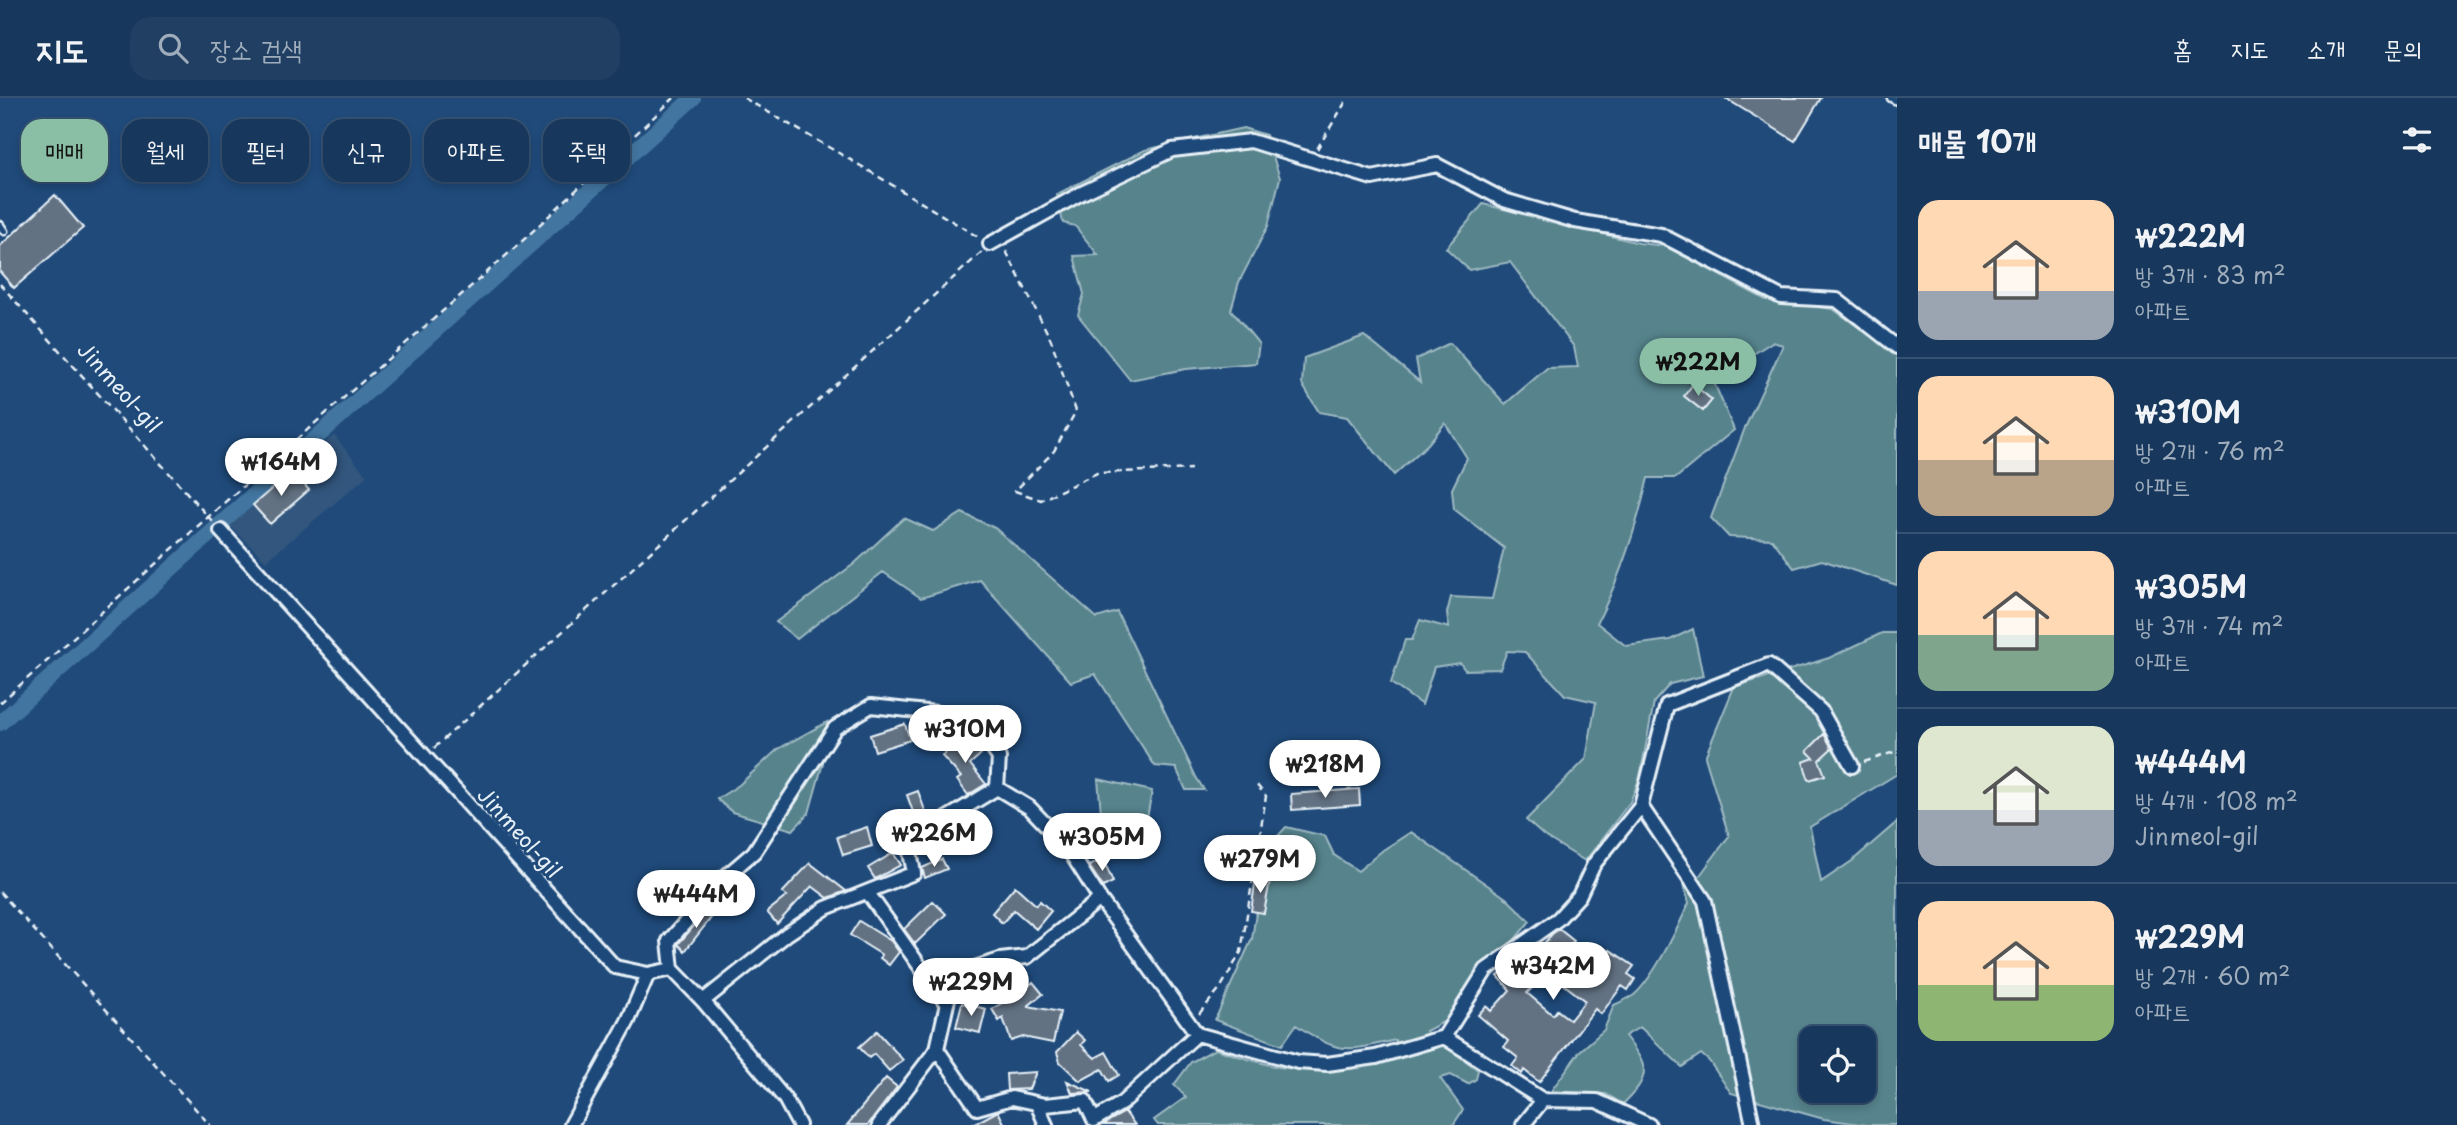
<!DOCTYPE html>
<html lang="ko">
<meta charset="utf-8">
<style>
body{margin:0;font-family:"Playpen Sans","Poor Story",sans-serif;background:#203f62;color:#f1f3f6;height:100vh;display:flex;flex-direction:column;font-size:26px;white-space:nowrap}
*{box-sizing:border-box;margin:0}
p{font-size:23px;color:#9eacbb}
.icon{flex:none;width:38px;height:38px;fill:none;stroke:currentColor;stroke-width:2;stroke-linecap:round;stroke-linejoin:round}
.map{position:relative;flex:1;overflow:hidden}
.sheet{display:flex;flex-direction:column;background:#17385c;width:560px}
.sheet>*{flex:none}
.hud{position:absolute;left:21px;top:21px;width:665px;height:63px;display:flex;gap:14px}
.buttons{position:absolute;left:1799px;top:928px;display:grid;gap:14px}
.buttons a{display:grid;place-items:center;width:77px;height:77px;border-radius:14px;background:#17385c;box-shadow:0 4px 10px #0003,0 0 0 2px #365272;font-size:35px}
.price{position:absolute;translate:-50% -60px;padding:0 16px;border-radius:24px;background:#fff;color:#222;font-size:23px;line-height:46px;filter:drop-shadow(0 2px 4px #0008)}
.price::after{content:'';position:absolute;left:50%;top:42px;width:21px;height:16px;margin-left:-10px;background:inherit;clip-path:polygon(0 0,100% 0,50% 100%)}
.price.on{background:#8abfa5;color:#111}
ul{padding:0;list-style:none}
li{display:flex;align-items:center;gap:21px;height:175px;padding:0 21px}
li+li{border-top:2px solid #365272}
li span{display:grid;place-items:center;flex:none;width:196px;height:140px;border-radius:21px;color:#555}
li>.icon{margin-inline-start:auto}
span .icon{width:84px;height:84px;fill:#fffc;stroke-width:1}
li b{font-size:30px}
h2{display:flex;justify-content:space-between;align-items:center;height:84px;padding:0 21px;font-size:30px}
.chip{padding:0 24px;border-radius:21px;background:#17385c;box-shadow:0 4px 10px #0003,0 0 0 2px #365272;font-size:24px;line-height:63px}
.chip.on{background:#8abfa5;color:#111}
header{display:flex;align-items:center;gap:42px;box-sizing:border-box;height:98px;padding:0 35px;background:#17385c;border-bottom:2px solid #365272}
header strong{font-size:33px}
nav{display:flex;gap:38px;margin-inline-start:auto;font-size:24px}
.search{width:490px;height:63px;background:#203f62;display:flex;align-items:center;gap:18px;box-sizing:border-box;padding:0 24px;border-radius:21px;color:#9eacbb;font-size:26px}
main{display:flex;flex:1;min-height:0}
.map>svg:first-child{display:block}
.built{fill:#33567d}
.green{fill:#56838c;stroke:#9fbac2;stroke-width:2;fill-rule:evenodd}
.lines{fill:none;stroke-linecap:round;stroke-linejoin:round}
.canal{stroke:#43759f;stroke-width:16}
.building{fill:#637283;stroke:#e8f1f8;stroke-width:2;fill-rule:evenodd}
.service-casing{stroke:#e8f1f8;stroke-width:11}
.minor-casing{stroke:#e8f1f8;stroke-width:18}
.path{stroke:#e8f1f8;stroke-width:2.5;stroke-dasharray:7 5;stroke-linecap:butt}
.service{stroke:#1f4a7a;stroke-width:6}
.minor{stroke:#1f4a7a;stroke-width:12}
.labels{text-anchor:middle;stroke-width:6;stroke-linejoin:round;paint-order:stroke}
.street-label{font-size:21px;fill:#e8f1f8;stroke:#1f4a7a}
</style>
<header>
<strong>지도</strong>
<div class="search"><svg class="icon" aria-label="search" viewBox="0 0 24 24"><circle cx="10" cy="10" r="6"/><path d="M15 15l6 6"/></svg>장소 검색</div>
<nav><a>홈</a><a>지도</a><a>소개</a><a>문의</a></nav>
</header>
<main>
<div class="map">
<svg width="1897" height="1027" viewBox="0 0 1897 1027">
<rect width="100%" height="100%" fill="#1f4a7a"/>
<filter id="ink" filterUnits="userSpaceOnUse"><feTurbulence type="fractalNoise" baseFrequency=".0143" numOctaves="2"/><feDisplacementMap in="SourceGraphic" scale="14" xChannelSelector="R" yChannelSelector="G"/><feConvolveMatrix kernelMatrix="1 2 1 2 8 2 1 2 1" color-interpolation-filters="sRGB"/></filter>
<g filter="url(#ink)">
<path class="built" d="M334,337L367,378L266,463L230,428Z"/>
<path class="green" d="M1243,30L1266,37L1280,80L1268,128L1239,184L1231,212L1259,246L1256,265L1186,271L1130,282L1078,217L1084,196L1074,158L1098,157L1075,128L1063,125L1057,96L1145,52Z
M1483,106L1639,145L1665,148L1766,202L1833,211L1897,257V487L1822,462L1794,470L1772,441L1729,439L1711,420L1745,330L1783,247L1772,244L1713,282L1734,332L1676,380H1648C1636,431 1621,478 1597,525L1626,548L1670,542L1693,531L1703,578L1670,586L1654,604L1640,679L1630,704L1585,763L1544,738L1526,722L1586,661L1596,604L1565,597L1525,554L1507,553L1500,571L1465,572L1460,565L1434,569L1422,607L1391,585L1405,542H1412L1420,522L1449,530L1447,515L1451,499L1492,501L1504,450L1454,411L1452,391L1467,360L1445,325L1428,346L1394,377L1347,319L1319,314L1302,286L1304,260L1364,238L1420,284L1416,261L1450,245L1505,306L1547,270L1578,269L1574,249L1510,164L1469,172L1446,150Z
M962,415L995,430L1097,520L1117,514L1196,679L1204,692H1186L1176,670L1155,668L1095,576L1071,584L980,482L921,500L883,474L797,541L776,524L854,466L904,420L933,433Z
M1882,535H1897V676L1810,729L1821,784L1852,763L1897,724V1027H1867L1824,1021L1731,995L1709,963L1701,956L1682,969L1640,929L1625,938C1649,970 1652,977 1623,1006L1606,996L1551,993L1580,953L1604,932L1614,907C1620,904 1628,901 1634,897C1653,881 1679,828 1689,805L1683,786L1698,780L1729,738L1705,659L1734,589L1829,560ZM1811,940H1864V992H1811Z
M827,624L823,665L809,715L793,732L732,714L717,701L739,687L778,651Z
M1098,681L1152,693L1144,736L1102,726Z
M1286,729L1325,738L1334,757L1358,773L1383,752L1411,734L1506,800L1530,823L1512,845L1496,857L1464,898L1449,921L1426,933L1478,972L1476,981L1468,986L1451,977L1440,980L1463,1012L1453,1027H1158L1154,1022L1186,999L1174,987L1191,964L1215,951C1236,957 1258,965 1279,969C1320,976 1361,969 1400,956L1395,942C1345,954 1340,956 1296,927L1282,947L1215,922L1252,841L1266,751Z"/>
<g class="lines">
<path class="canal" d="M0,625L693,0"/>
</g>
<path class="building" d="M1725,0H1821L1795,43Z
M55,97L83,130L14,190L0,174V148Z
M1693,286L1712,302L1703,313L1684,298Z
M292,373L309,392L270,426L253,407Z
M905,626L910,642L875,653L870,637Z
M1824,636L1832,650L1819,662L1825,677L1809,682L1803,664L1814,660L1807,653Z
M964,638L981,656L970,666L986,686L968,697L957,682L961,679L942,658Z
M1359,691L1360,707L1292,712L1291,696Z
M918,693L928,721L918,728L907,697Z
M867,729L872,748L843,757L837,739Z
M893,755L901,767L875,781L868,770Z
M942,761L947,771L925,780L922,770Z
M1103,761L1113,784L1103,789L1089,768Z
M810,765L846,793L828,800L812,788L777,826L767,814L787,798L782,795Z
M657,779L667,807L650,813L640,785Z
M1256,780L1270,782L1264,815L1251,813Z
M1015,788L1036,807L1040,803L1051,813L1036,831L1014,812L1002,825L992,815Z
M933,803L946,816L915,846L904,831Z
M709,811L714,816L685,853L678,846Z
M859,823L891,843L899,854L889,867L880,860L882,857L850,837Z
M1559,831L1574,843L1570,849L1598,870L1610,852L1634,868L1628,876L1635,881L1628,892L1622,888L1601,916L1595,911L1539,984L1524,972L1522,976L1512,968L1518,960L1504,949L1508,943L1478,917L1486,908L1491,913L1510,892L1498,878L1511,866L1519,874L1537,856L1536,855L1552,836ZM1548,874L1585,903L1570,922L1557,912L1553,917L1527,895Z
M957,862L962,868L943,886L938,878Z
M1014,873L1027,889L1033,884L1043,896L1028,908L1060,914L1053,945L1023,939L1011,943L1003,920L999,923L992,911L1010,900L998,886Z
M962,905L986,911L980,935L956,929Z
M877,933L903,962L889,973L874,956L869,960L859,949Z
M1076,934L1085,942L1081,947L1095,960L1106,954L1119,977L1109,983L1102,971L1080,983L1060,964L1057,954Z
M1036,974L1029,991L1007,992L1006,976Z
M886,980L897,989L871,1023L868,1027H847Z
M1067,983L1092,994L1072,995Z
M998,1013L1005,1027H972Z
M1125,1014L1135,1027H1104L1109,1023Z"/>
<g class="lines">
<g class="service-casing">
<path id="service" d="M1891,0L1897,3
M0,127L4,133"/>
</g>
<g class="minor-casing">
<path id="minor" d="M990,146L1080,96L1172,52L1251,43L1372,80L1437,67L1504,102L1575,123L1661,137L1781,199L1837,202L1897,249
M221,433L615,869L648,876L672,871L703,903L785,1001L799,1027
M997,690L1030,710L1067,749L1100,801L1197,936L1298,964L1327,966L1376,959L1444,939L1543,1002
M868,795L946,905
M672,871L669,843L726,778L754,754L835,630L871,608L936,615L975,625L999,660L997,690L908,744L914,775L826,810L787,836L703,903
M1444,939L1486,872L1558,821L1579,798L1594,766L1641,708
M937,951L977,1010L1012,1000L1045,1007L1085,1003L1094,1022L1122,1005L1197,936
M1037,1006L1046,1027
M571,1027L628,923L648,876
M879,1027L937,951L950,892L971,871L1000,862L1027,859L1100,801
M1523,1027L1543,1002L1597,1003L1649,1027
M1753,1027L1705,803L1641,708L1667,607L1769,567L1821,613L1852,668"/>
</g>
<path class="path" d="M744,0L861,68L978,139
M1317,51L1348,0
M1006,153L1051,242L1076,313L1054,353L1015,393L1041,402L1097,375L1191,371
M0,186L213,424
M0,605L208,419L518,147L674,0
M434,650L982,154
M1864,664L1897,653
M0,794L210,1027
M1199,916L1221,889L1241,854L1266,698L1256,686"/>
<use href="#service" class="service"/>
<use href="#minor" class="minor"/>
</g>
</g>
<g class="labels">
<g class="street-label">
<text transform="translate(119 290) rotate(48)" y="7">Jinmeol-gil</text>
<text transform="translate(519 735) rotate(48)" y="7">Jinmeol-gil</text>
</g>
</g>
</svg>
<div class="buttons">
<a><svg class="icon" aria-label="locate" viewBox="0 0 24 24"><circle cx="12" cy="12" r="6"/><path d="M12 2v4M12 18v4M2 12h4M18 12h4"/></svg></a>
</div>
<b class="price on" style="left:1698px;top:300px">₩222M</b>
<b class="price" style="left:281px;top:400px">₩164M</b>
<b class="price" style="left:965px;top:667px">₩310M</b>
<b class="price" style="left:1325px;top:702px">₩218M</b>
<b class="price" style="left:934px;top:771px">₩226M</b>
<b class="price" style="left:1102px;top:775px">₩305M</b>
<b class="price" style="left:1260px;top:797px">₩279M</b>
<b class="price" style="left:696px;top:832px">₩444M</b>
<b class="price" style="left:1553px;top:904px">₩342M</b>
<b class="price" style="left:971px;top:920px">₩229M</b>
<div class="hud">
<a class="chip on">매매</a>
<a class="chip">월세</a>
<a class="chip">필터</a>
<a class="chip">신규</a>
<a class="chip">아파트</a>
<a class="chip">주택</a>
</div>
</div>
<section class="sheet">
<h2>매물 10개<svg class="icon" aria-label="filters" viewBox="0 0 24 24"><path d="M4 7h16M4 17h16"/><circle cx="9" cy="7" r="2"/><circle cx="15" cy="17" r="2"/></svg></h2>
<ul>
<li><span style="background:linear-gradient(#ffd9b3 65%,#9aa5b1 0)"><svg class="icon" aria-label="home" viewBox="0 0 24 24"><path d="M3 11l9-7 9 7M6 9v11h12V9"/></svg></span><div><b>₩222M</b><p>방 3개 · 83 m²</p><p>아파트</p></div></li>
<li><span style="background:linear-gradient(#ffd9b3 60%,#b9a48a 0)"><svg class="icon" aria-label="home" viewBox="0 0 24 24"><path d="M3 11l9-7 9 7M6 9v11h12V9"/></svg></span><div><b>₩310M</b><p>방 2개 · 76 m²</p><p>아파트</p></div></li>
<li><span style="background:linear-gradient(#ffd9b3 60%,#7fa58c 0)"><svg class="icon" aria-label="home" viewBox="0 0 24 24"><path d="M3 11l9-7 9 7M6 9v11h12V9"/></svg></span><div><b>₩305M</b><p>방 3개 · 74 m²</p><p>아파트</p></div></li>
<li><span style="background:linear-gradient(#dfe7d0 60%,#9aa5b1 0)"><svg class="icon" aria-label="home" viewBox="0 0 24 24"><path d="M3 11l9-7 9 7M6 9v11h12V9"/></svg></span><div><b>₩444M</b><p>방 4개 · 108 m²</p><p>Jinmeol-gil</p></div></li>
<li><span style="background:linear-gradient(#ffd9b3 60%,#8fb573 0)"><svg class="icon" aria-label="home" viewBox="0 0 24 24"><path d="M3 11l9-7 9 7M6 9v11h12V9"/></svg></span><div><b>₩229M</b><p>방 2개 · 60 m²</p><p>아파트</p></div></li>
</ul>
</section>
</main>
